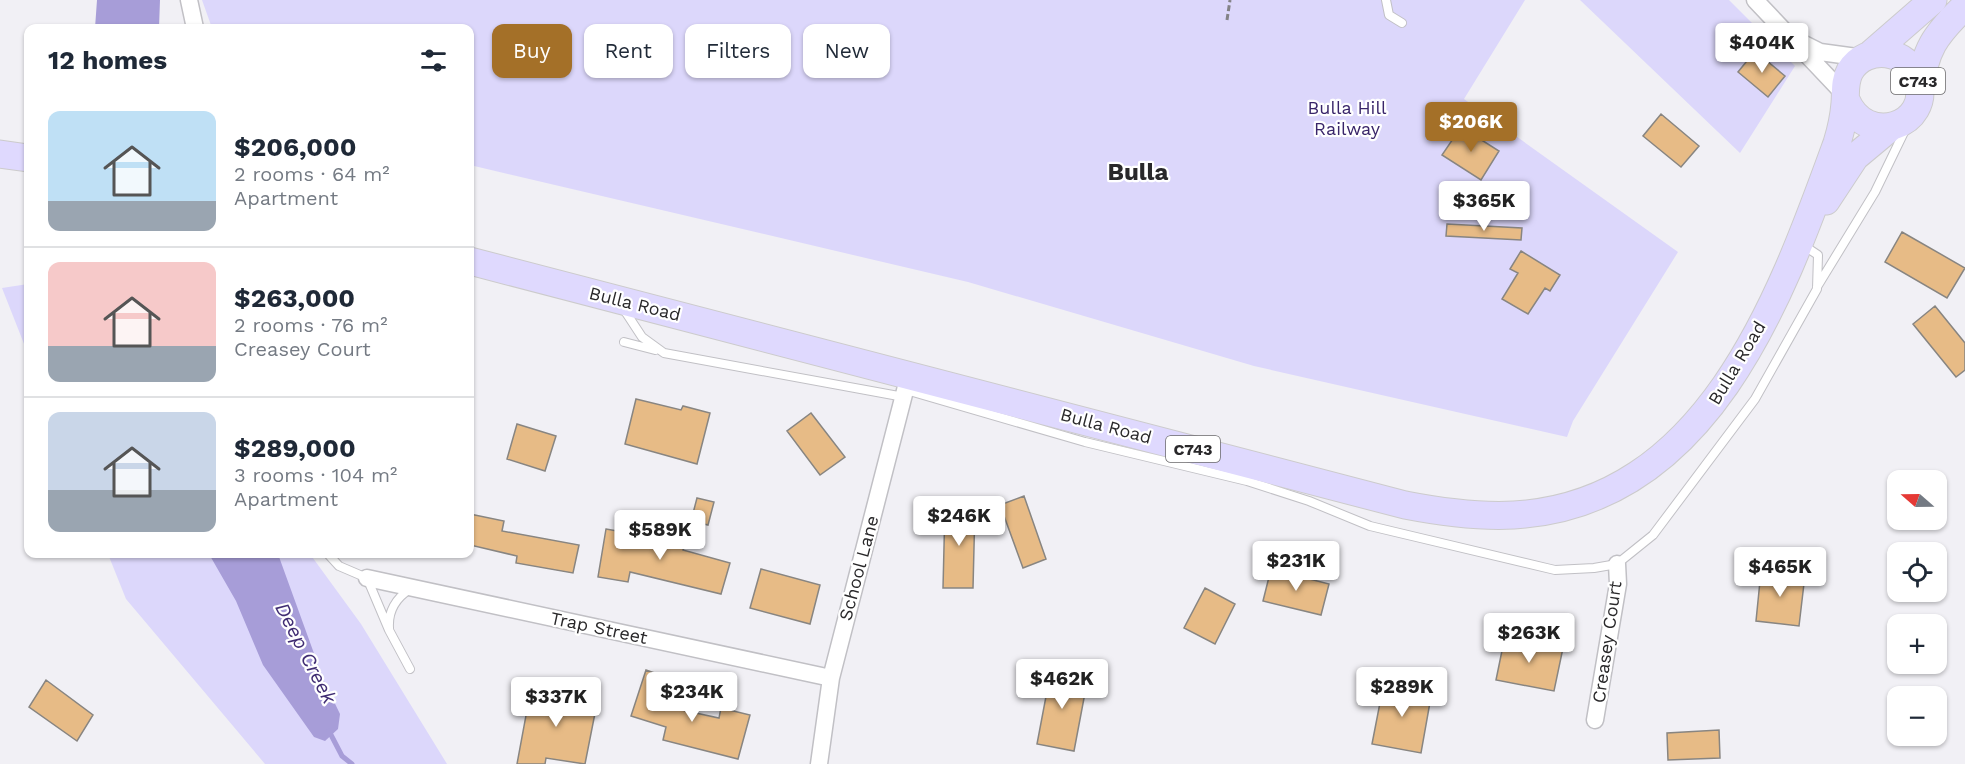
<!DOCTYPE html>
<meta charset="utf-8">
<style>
body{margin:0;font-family:"Work Sans",sans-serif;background:#f2f2f3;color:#1f2937;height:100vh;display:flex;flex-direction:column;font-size:22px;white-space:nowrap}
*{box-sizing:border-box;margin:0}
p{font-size:20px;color:#747a83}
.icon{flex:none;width:33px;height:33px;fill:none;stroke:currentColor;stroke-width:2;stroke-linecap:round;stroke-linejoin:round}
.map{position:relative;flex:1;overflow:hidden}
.details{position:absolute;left:24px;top:24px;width:450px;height:534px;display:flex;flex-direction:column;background:#fff;border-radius:12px;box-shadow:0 2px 4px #0004}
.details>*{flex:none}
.guide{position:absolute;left:492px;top:24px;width:570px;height:54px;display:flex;gap:12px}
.needle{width:39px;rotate:290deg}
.buttons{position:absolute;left:1887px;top:470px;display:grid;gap:12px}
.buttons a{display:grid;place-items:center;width:60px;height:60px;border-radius:12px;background:#fff;box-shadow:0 2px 4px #0004;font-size:30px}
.price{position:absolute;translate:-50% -51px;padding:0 14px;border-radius:6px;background:#fff;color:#222;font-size:20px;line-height:39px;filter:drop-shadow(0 2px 3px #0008)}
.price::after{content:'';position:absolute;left:50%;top:36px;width:18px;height:14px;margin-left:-9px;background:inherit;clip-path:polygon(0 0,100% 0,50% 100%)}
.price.on{background:#a47028;color:#fff}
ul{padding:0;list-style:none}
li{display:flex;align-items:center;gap:18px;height:150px;padding:0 24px}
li+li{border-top:2px solid #e0e1e3}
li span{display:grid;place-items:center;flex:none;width:168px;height:120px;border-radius:12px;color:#555}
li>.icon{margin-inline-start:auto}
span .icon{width:72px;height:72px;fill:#fffc;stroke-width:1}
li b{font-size:26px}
h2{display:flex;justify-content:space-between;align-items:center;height:72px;padding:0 24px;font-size:26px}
.chip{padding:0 21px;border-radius:12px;background:#fff;box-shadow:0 2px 4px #0004;font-size:21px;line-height:54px}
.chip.on{background:#a47028;color:#fff}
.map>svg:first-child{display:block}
.green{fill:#dcd7fb}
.water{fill:#a79dd8}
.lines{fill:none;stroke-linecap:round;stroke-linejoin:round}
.stream{stroke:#a79dd8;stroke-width:5}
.building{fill:#e7bb86;stroke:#888581;stroke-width:1.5}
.service-casing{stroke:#c1c0c5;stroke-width:10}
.minor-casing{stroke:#c1c0c5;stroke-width:19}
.primary-casing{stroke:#cccbcc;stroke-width:29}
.path{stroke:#838286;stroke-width:3;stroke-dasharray:6 3;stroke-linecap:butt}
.service{stroke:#fff;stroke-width:8}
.minor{stroke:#fff;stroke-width:16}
.primary{stroke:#dfd9fe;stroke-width:27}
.labels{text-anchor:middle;stroke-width:4.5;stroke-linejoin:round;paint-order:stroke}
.shield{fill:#fff;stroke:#69686a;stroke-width:1.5}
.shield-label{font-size:16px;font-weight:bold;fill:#29282a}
.park-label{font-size:18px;fill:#39256a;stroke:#fff}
.street-label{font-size:18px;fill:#29282a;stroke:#fff}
.water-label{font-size:20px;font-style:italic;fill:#402d73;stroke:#fff}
.district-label{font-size:24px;font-weight:bold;fill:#29282a;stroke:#fff}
</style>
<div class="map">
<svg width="1965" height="764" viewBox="0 0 1965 764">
<rect width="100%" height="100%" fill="#f1f0f5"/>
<path class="green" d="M202,0H1525L1464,99L1678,252L1573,421L1567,437L1254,366L968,282L470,165V28H212Z
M1580,0H1729L1795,66L1740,153Z
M28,284V354L2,288Z
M108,554H310L361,624L447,764H265L126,599Z"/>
<path class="water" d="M97,0H160L159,28H95Z
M209,554H278L324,681L340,714L338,729L325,741L314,737L263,665L236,601Z"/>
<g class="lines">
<path class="stream" d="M329,731L342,756L352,764"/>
</g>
<path class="building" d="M1755,51L1785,76L1768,97L1738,72Z
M1661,114L1699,146L1681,167L1643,136Z
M1461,127L1499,151L1481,180L1442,155Z
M1447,224L1522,228L1521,240L1446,236Z
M1902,232L1965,268L1947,298L1885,262Z
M1521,251L1560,275L1550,291L1545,288L1528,314L1502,299L1518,273L1510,269Z
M1935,306L1965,343V370L1956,377L1913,324Z
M636,399L681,410L683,406L710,413L697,464L625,444Z
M811,413L845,457L820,475L787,431Z
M517,424L556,436L545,471L507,459Z
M1024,496L1046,559L1023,568L1000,505Z
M697,498L714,502L708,525L691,521Z
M945,506L975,507L973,588H943Z
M470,514L504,521L502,531L579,545L573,573L516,563L517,556L470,545Z
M606,529L656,538L658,532L686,539L683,550L730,563L721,594L630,572L628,582L598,577Z
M761,569L820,585L810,624L750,608Z
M1271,569L1329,584L1321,615L1263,601Z
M1761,571L1805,575L1799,626L1756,621Z
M1205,588L1235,604L1215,644L1184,628Z
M1505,636L1563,648L1554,691L1496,680Z
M646,670L663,676L654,704L719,718L721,708L750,715L738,759L663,740L666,727L631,716Z
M1051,670L1088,677L1074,751L1037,744Z
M46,680L93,715L77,741L29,707Z
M1384,682L1432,691L1421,753L1372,744Z
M532,683L560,688L558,696L597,703L585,764L546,758L545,764H517Z
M1719,730L1720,758L1668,760L1667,733Z"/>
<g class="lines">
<g class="service-casing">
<path id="service" d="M1386,0L1389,15L1402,23
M1817,287L1875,192L1906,128
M623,308L642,337L664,353L904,397
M624,342L655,350
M906,390L1085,442L1247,481L1309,501L1370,526L1555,570L1594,568L1617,564L1653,535L1755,399L1817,289L1818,255L1803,245
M328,554L339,566L367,578L389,630L410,669
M389,628C388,612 396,598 410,589"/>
</g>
<g class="minor-casing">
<path id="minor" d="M189,0L195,28
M1755,0L1845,95
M1802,43L1820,52L1864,58
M367,578L831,678
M1595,720L1618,584L1617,564
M819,764L831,678L909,375"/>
</g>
<g class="primary-casing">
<path id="primary" d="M1871,54L1933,0
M1920,91C1924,50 1935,35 1965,6
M0,154L28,158
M1826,201L1855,157L1891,127
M470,261L1405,505C1441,512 1477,517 1514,515C1708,504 1781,297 1837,143C1841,130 1844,116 1845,103C1846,92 1844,82 1850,71C1866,44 1909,49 1918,80C1932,126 1866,148 1846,100"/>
</g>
<path class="path" d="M1227,20L1230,0"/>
<use href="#service" class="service"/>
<use href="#minor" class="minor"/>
<use href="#primary" class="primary"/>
</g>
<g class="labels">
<g class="shield">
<rect x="1891" y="68" width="54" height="26" rx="4.5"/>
<rect x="1166" y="436" width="54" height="26" rx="4.5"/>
</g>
<g class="shield-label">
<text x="1918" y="87">C743</text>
<text x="1193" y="455">C743</text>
</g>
<g class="park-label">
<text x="1347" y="114">Bulla Hill<tspan x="1347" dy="21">Railway</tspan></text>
</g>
<g class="street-label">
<text transform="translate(635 304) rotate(14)" y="6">Bulla Road</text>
<text transform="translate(1737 363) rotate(-59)" y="6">Bulla Road</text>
<text transform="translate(1106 426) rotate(15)" y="6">Bulla Road</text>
<text transform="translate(859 568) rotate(-75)" y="6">School Lane</text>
<text transform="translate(599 628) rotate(12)" y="6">Trap Street</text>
<text transform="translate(1607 642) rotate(-82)" y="6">Creasey Court</text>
</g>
<g class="water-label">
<text transform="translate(306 653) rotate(63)" y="7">Deep Creek</text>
</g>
<g class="district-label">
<text x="1138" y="180">Bulla</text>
</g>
</g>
</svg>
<div class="buttons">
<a><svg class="needle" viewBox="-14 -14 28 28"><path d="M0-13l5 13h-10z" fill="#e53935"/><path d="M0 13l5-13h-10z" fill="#747a83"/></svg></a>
<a><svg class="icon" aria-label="locate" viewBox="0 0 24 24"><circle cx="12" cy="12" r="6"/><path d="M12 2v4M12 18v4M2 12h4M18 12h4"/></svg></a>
<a>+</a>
<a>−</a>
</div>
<b class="price" style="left:1762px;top:74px">$404K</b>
<b class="price on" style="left:1471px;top:153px">$206K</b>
<b class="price" style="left:1484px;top:232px">$365K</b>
<b class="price" style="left:959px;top:547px">$246K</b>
<b class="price" style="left:660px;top:561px">$589K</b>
<b class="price" style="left:1296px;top:592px">$231K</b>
<b class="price" style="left:1780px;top:598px">$465K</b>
<b class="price" style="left:1529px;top:664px">$263K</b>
<b class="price" style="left:1062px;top:710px">$462K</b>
<b class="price" style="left:1402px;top:718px">$289K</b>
<b class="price" style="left:692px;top:723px">$234K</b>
<b class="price" style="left:556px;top:728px">$337K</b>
<div class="guide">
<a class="chip on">Buy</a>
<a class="chip">Rent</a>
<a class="chip">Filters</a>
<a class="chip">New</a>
</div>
<section class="details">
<h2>12 homes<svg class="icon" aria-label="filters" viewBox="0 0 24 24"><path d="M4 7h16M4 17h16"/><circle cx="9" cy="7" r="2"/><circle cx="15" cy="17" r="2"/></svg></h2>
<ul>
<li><span style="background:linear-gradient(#bfe0f5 75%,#9aa5b1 0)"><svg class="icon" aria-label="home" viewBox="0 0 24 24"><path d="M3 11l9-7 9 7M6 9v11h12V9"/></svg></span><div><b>$206,000</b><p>2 rooms · 64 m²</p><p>Apartment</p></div></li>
<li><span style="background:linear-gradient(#f6c9c9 70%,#9aa5b1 0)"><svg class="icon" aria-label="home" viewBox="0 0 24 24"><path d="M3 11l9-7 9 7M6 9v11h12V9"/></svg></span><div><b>$263,000</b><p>2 rooms · 76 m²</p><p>Creasey Court</p></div></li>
<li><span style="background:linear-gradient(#c9d6e8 65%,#9aa5b1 0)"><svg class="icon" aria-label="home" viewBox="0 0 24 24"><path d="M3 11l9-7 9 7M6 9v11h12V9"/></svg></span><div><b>$289,000</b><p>3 rooms · 104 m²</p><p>Apartment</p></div></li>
</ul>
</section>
</div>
